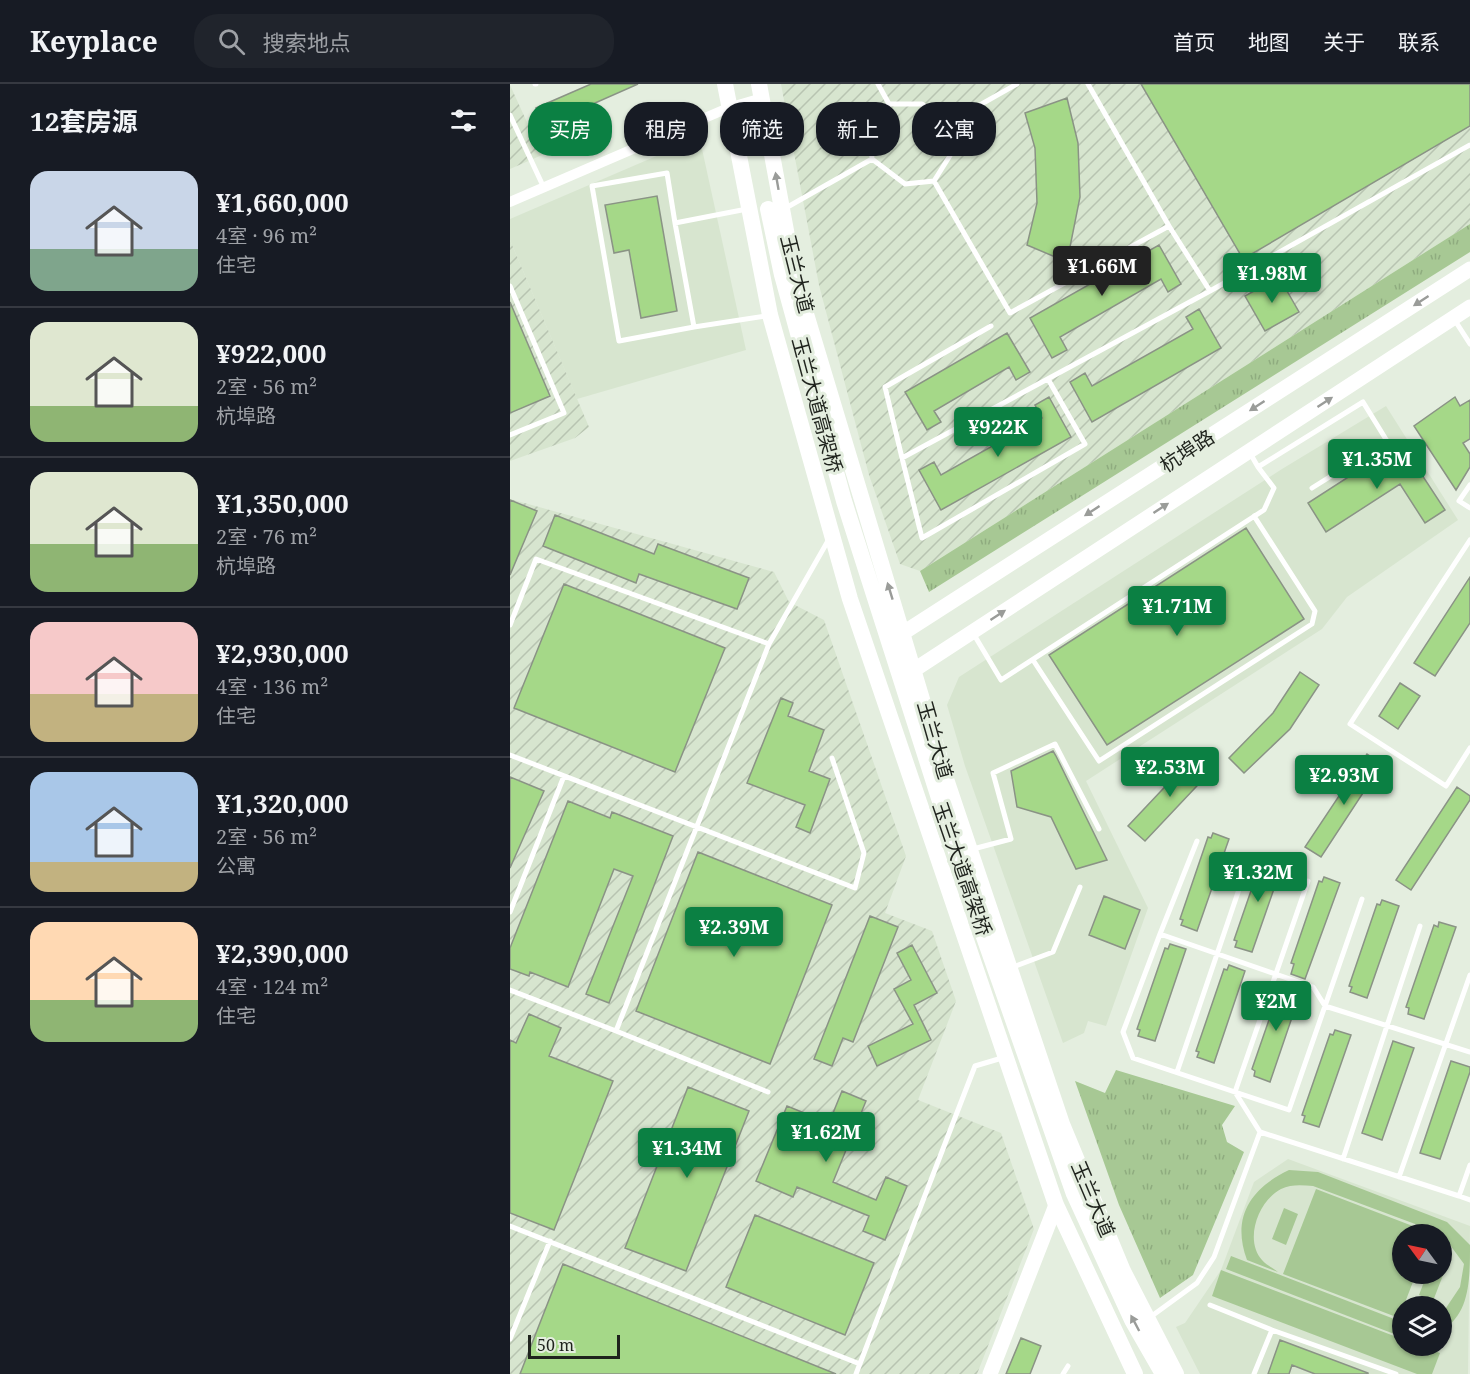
<!DOCTYPE html>
<html lang="zh">
<meta charset="utf-8">
<style>
body{margin:0;font-family:"Noto Serif","Noto Sans SC",serif;background:#20242c;color:#f1f3f6;height:100vh;display:flex;flex-direction:column;font-size:22px;white-space:nowrap}
*{box-sizing:border-box;margin:0}
p{font-size:20px;color:#9ea1a6}
.icon{flex:none;width:33px;height:33px;fill:none;stroke:currentColor;stroke-width:2;stroke-linecap:round;stroke-linejoin:round}
.map{position:relative;flex:1;overflow:hidden}
.details{display:flex;flex-direction:column;background:#171b24;width:510px}
.details>*{flex:none}
.hud{position:absolute;left:18px;top:18px;width:570px;height:54px;display:flex;gap:12px}
.needle{width:39px;rotate:303deg}
.buttons{position:absolute;left:882px;top:1140px;display:grid;gap:12px}
.buttons a{display:grid;place-items:center;width:60px;height:60px;border-radius:50%;background:#171b24;box-shadow:0 2px 4px #0004;font-size:30px}
.scale{position:absolute;left:18px;bottom:15px;width:92px;box-sizing:border-box;padding-left:6px;border:3px solid #1f231d;border-top:0;font-size:16px;line-height:21px;white-space:nowrap;color:#1f231d;-webkit-text-stroke:4px #e4eedf;paint-order:stroke}
.price{position:absolute;translate:-50% -51px;padding:0 14px;border-radius:6px;background:#0b8043;color:#fff;font-size:20px;line-height:39px;filter:drop-shadow(0 2px 3px #0008)}
.price::after{content:'';position:absolute;left:50%;top:36px;width:18px;height:14px;margin-left:-9px;background:inherit;clip-path:polygon(0 0,100% 0,50% 100%)}
.price.active{background:#222;color:#fff}
ul{padding:0;list-style:none}
li{display:flex;align-items:center;gap:18px;height:150px;padding:0 30px}
li+li{border-top:2px solid #363941}
li span{display:grid;place-items:center;flex:none;width:168px;height:120px;border-radius:18px;color:#555}
li>.icon{margin-inline-start:auto}
span .icon{width:72px;height:72px;fill:#fffc;stroke-width:1}
li b{font-size:26px}
h2{display:flex;justify-content:space-between;align-items:center;height:72px;padding:0 30px;font-size:26px}
.tag{padding:0 21px;border-radius:24px;background:#171b24;box-shadow:0 2px 4px #0004;font-size:21px;line-height:54px}
.tag.active{background:#0b8043;color:#fff}
header{display:flex;align-items:center;gap:36px;box-sizing:border-box;height:84px;padding:0 30px;background:#171b24;border-bottom:2px solid #363941}
header strong{font-size:28px}
nav{display:flex;gap:33px;margin-inline-start:auto;font-size:21px}
.search{width:420px;height:54px;background:#20242c;display:flex;align-items:center;gap:15px;box-sizing:border-box;padding:0 21px;border-radius:24px;color:#9ea1a6;font-size:22px}
main{display:flex;flex:1;min-height:0}
.map>svg:first-child{display:block}
.built{fill:#d7e5cf;fill-rule:evenodd}
.industrial{fill:url(#industrial-furrows)}
.grass{fill:url(#grass-tufts)}
.garden{fill:#a7c894}
.building{fill:#a5d888;stroke:#8a9385;stroke-width:1.5}
.lines{fill:none;stroke-linecap:round;stroke-linejoin:round}
.lane{stroke:#fff;stroke-width:5}
.street{stroke:#fff;stroke-width:10}
.secondary{stroke:#fff;stroke-width:15}
.primary{stroke:#fff;stroke-width:16}
.oneway{fill:#9a9c99}
.labels{text-anchor:middle;stroke-width:6;stroke-linejoin:round;paint-order:stroke}
.street-label{font-size:20px;fill:#1f231d;stroke:#e4eedf}
</style>
<header>
<strong>Keyplace</strong>
<div class="search"><svg class="icon" aria-label="search" viewBox="0 0 24 24"><circle cx="10" cy="10" r="6"/><path d="M15 15l6 6"/></svg>搜索地点</div>
<nav><a>首页</a><a>地图</a><a>关于</a><a>联系</a></nav>
</header>
<main>
<section class="details">
<h2>12套房源<svg class="icon" aria-label="filters" viewBox="0 0 24 24"><path d="M4 7h16M4 17h16"/><circle cx="9" cy="7" r="2"/><circle cx="15" cy="17" r="2"/></svg></h2>
<ul>
<li><span style="background:linear-gradient(#c9d6e8 65%,#7fa58c 0)"><svg class="icon" aria-label="home" viewBox="0 0 24 24"><path d="M3 11l9-7 9 7M6 9v11h12V9"/></svg></span><div><b>¥1,660,000</b><p>4室 · 96 m²</p><p>住宅</p></div></li>
<li><span style="background:linear-gradient(#dfe7d0 70%,#8fb573 0)"><svg class="icon" aria-label="home" viewBox="0 0 24 24"><path d="M3 11l9-7 9 7M6 9v11h12V9"/></svg></span><div><b>¥922,000</b><p>2室 · 56 m²</p><p>杭埠路</p></div></li>
<li><span style="background:linear-gradient(#dfe7d0 60%,#8fb573 0)"><svg class="icon" aria-label="home" viewBox="0 0 24 24"><path d="M3 11l9-7 9 7M6 9v11h12V9"/></svg></span><div><b>¥1,350,000</b><p>2室 · 76 m²</p><p>杭埠路</p></div></li>
<li><span style="background:linear-gradient(#f6c9c9 60%,#c2b280 0)"><svg class="icon" aria-label="home" viewBox="0 0 24 24"><path d="M3 11l9-7 9 7M6 9v11h12V9"/></svg></span><div><b>¥2,930,000</b><p>4室 · 136 m²</p><p>住宅</p></div></li>
<li><span style="background:linear-gradient(#a9c7e8 75%,#c2b280 0)"><svg class="icon" aria-label="home" viewBox="0 0 24 24"><path d="M3 11l9-7 9 7M6 9v11h12V9"/></svg></span><div><b>¥1,320,000</b><p>2室 · 56 m²</p><p>公寓</p></div></li>
<li><span style="background:linear-gradient(#ffd9b3 65%,#8fb573 0)"><svg class="icon" aria-label="home" viewBox="0 0 24 24"><path d="M3 11l9-7 9 7M6 9v11h12V9"/></svg></span><div><b>¥2,390,000</b><p>4室 · 124 m²</p><p>住宅</p></div></li>
</ul>
</section>
<div class="map">
<svg width="960" height="1290" viewBox="0 0 960 1290">
<defs>
<pattern id="industrial-furrows" width="10" height="10" patternUnits="userSpaceOnUse" patternTransform="scale(1.5)"><rect width="10" height="10" fill="#d7e5cf"/><path d="M-1 1l2-2M0 10L10 0M9 11l2-2" fill="none" stroke="#b8c4b1"/></pattern>
<pattern id="grass-tufts" width="24" height="20" patternUnits="userSpaceOnUse" patternTransform="scale(1.5)"><rect width="24" height="20" fill="#a7c894"/><path d="M3 7l-1-3M5 7V3M7 7l1-3M15 17l-1-3M17 17v-4M19 17l1-3" fill="none" stroke="#8fac7f"/></pattern>
</defs>
<rect width="100%" height="100%" fill="#e4eedf"/>
<path class="built" d="M179,58L192,65L236,266L67,315L0,156V135Z
M876,322L948,436L837,513L812,545L576,697L638,824L596,942L578,937L574,949L553,959L455,682L437,621L449,593L772,385Z
M778,1075L960,1142L958,1290H690L666,1243L675,1239L711,1186L744,1098ZM892,1150H932V1190H892ZM892,1222H932V1262H892Z"/>
<path class="industrial" d="M271,0H960V140L410,487L390,480L359,391L309,201Z
M0,1L32,71L0,85Z
M0,156L79,343L65,354L0,377Z
M0,415L264,488L279,518L314,536L396,772L375,829L422,847L446,917L408,1016L491,1049L524,1145L467,1290H0Z"/>
<path class="grass" d="M960,140V168L419,508L410,487Z
M606,986L725,1022L712,1041L717,1058L734,1068L683,1191L650,1214L609,1121L565,997L595,1009Z"/>
<path class="garden" d="M779,1086L808,1088L937,1138L960,1161C960,1195 960,1230 932,1246V1230L950,1203L954,1180L932,1150L803,1102C792,1101 781,1100 771,1105C748,1117 734,1156 752,1176C756,1181 763,1184 768,1188L737,1176C721,1133 741,1104 779,1086Z
M806,1105L921,1149L892,1150V1190H906L889,1234L773,1190Z
M774,1124L788,1130L776,1161L762,1155Z
M721,1172L892,1238V1253L716,1185Z
M932,1184L935,1186L923,1217L909,1211L917,1190H932Z
M711,1186L892,1255V1262H910L930,1269L922,1290H907L702,1212Z"/>
<path class="building" d="M81,0H128L33,42L26,24Z
M631,0H960V42L733,175Z
M557,14L568,59L570,113L557,178L517,161L527,119L525,64L515,29Z
M147,112L167,227L131,234L119,166L104,169L95,121Z
M649,161L671,200L658,208L651,195L550,253L557,266L542,274L520,234Z
M769,193L789,228L755,247L735,212Z
M0,218L40,312L0,329Z
M689,225L711,264L582,338L560,298L575,289L582,302L683,245L676,233Z
M497,249L520,288L506,296L499,283L424,327L431,338L417,346L395,308Z
M539,313L561,353L431,426L409,386L424,378L431,391L532,334L525,321Z
M945,313L950,322L960,316V355L953,359L960,370V383L946,406L904,342Z
M891,359L935,426L915,439L890,400L816,448L798,419Z
M0,416L27,427L0,491Z
M45,431L144,470L148,460L239,494L227,525L129,490L126,499L33,462Z
M736,444L794,535L597,661L539,571Z
M960,493V539L925,592L904,579Z
M54,500L215,564L165,688L4,624Z
M790,588L809,601L780,645L734,689L719,674L763,629Z
M890,599L910,612L888,645L869,632Z
M271,614L283,619L278,632L314,646L299,687L320,695L300,749L286,743L295,721L237,699Z
M543,667L546,672L597,776L566,785L541,733L507,723L501,687Z
M857,670L872,680L811,773L795,763Z
M684,672L701,687L635,757L618,742Z
M0,693L34,707L0,784Z
M947,703L960,712V716L901,806L886,796Z
M58,717L100,734L102,728L163,752L99,919L76,910L123,792L104,785L58,903L20,888L19,892L0,885V864Z
M703,749L719,755L687,847L671,841L673,836L670,835L698,753L701,754Z
M188,768L322,821L260,980L126,927Z
M757,771L774,776L742,868L725,863L727,857L724,856L752,775L755,776Z
M814,793L830,799L795,895L781,890L784,880L781,879L809,797L812,798Z
M594,812L630,826L615,865L579,851Z
M872,816L889,822L857,914L840,908L842,903L839,902L867,820L870,821Z
M360,832L388,843L343,958L333,954L322,982L304,975Z
M929,838L946,843L914,935L898,930L899,924L896,923L924,841L928,843Z
M660,860L676,865L645,957L628,952L630,946L627,945L655,864L658,865Z
M402,861L427,909L404,921L421,956L367,982L358,962L403,940L384,905L401,896L387,869Z
M719,881L735,887L704,979L687,973L689,968L686,967L714,885L717,886Z
M777,899L792,904L760,998L744,992L745,987L742,985L770,904L773,905Z
M19,930L51,944L39,972L103,997L44,1146L0,1129V956L6,959Z
M825,946L841,951L809,1043L793,1038L795,1032L792,1031L820,950L823,951Z
M883,957L904,964L872,1056L852,1049Z
M941,977L960,983V988L930,1075L910,1069Z
M178,1003L239,1027L176,1187L115,1164Z
M332,1007L356,1017L323,1098L366,1116L376,1093L397,1102L375,1156L353,1147L359,1132L287,1103L283,1113L246,1097L277,1022L319,1039Z
M245,1131L364,1179L335,1251L216,1203Z
M53,1180L326,1290H10Z
M511,1254L531,1262L520,1290H496Z
M770,1256L858,1289V1290H805L782,1281L779,1290H758Z"/>
<g class="lines">
<path class="lane" d="M25,0H26
M368,0L379,20
M0,31L34,104
M438,39L507,0
M424,97L500,229L659,142L578,0
M274,125L362,75L360,46L379,20H412L438,39L441,70L424,97L395,100L362,75
M165,139L157,89L82,102L109,257L184,243L165,139L237,125
M659,142L700,207L960,61
M0,202L54,329L0,351
M944,235L960,260
M481,242L375,303L392,374L700,207
M184,243L256,232
M740,369L748,383L853,318L877,357L802,404
M392,374L412,454L575,360L538,295
M960,401L949,417L960,424
M960,456L840,640L936,702L960,664
M0,541L26,475L259,560
M463,549L491,596L754,426L764,404L748,383
M523,576L589,677L802,540L805,527L744,432
M0,671L345,804L354,769L322,674
M463,765L501,755L483,689L545,660L589,745
M852,815L779,1026L623,974L613,948L650,850L803,903L815,922L960,968
M0,828L54,692
M650,850L687,757
M503,883L543,868L570,803
M0,906L106,947
M667,988L740,773
M258,1008L106,947L259,560L319,455
M750,1048L725,1008L798,797
M833,1075L910,842
M889,1093L960,891
M949,1112L960,1116
M0,1142L350,1280
M700,1221L762,1246L744,1290
M639,1234L687,1199L704,1173L750,1048L949,1112L960,1081
M762,1246L886,1290
M0,1255L40,1157
M346,1290L465,982L492,974
M553,1290L558,1282"/>
<path class="street" d="M0,118L218,24L252,14"/>
<path class="secondary" d="M393,549L960,185
M404,586L960,223
M480,1290L546,1121"/>
<path class="primary" d="M215,0L260,231L340,515L546,1121L625,1290
M249,0L284,190L436,695L552,1040L613,1187L666,1290
M258,125L272,191L334,417L466,830L564,1110L622,1236L653,1290"/>
</g>
<defs><path id="oneway-solid" d="M-6-.8H1V-3.2L6.5 0L1 3.2V.8H-6Z" transform="scale(1.5)"/></defs>
<g class="oneway">
<use href="#oneway-solid" transform="translate(267 97) rotate(-100)"/>
<use href="#oneway-solid" transform="translate(911 217) rotate(147)"/>
<use href="#oneway-solid" transform="translate(815 318) rotate(-33)"/>
<use href="#oneway-solid" transform="translate(747 322) rotate(147)"/>
<use href="#oneway-solid" transform="translate(651 424) rotate(-33)"/>
<use href="#oneway-solid" transform="translate(582 427) rotate(147)"/>
<use href="#oneway-solid" transform="translate(380 507) rotate(-107)"/>
<use href="#oneway-solid" transform="translate(488 531) rotate(-33)"/>
<use href="#oneway-solid" transform="translate(625 1239) rotate(-118)"/>
</g>
<g class="labels">
<g class="street-label">
<text transform="translate(287 190) rotate(76)" y="7">玉兰大道</text>
<text transform="translate(307 321) rotate(75)" y="7">玉兰大道高架桥</text>
<text transform="translate(677 367) rotate(-33)" y="7">杭埠路</text>
<text transform="translate(425 656) rotate(74)" y="7">玉兰大道</text>
<text transform="translate(452 785) rotate(71)" y="7">玉兰大道高架桥</text>
<text transform="translate(583 1115) rotate(67)" y="7">玉兰大道</text>
</g>
</g>
</svg>
<div class="buttons">
<a><svg class="needle" viewBox="-14 -14 28 28"><path d="M0-13l5 13h-10z" fill="#e53935"/><path d="M0 13l5-13h-10z" fill="#9ea1a6"/></svg></a>
<a><svg class="icon" aria-label="layers" viewBox="0 0 24 24"><path d="M12 4l9 5-9 5-9-5zM3 14l9 5 9-5"/></svg></a>
</div>
<div class="scale">50 m</div>
<b class="price active" style="left:592px;top:213px">¥1.66M</b>
<b class="price" style="left:762px;top:220px">¥1.98M</b>
<b class="price" style="left:488px;top:374px">¥922K</b>
<b class="price" style="left:867px;top:406px">¥1.35M</b>
<b class="price" style="left:667px;top:553px">¥1.71M</b>
<b class="price" style="left:660px;top:714px">¥2.53M</b>
<b class="price" style="left:834px;top:722px">¥2.93M</b>
<b class="price" style="left:748px;top:819px">¥1.32M</b>
<b class="price" style="left:224px;top:874px">¥2.39M</b>
<b class="price" style="left:766px;top:948px">¥2M</b>
<b class="price" style="left:316px;top:1079px">¥1.62M</b>
<b class="price" style="left:177px;top:1095px">¥1.34M</b>
<div class="hud">
<a class="tag active">买房</a>
<a class="tag">租房</a>
<a class="tag">筛选</a>
<a class="tag">新上</a>
<a class="tag">公寓</a>
</div>
</div>
</main>
